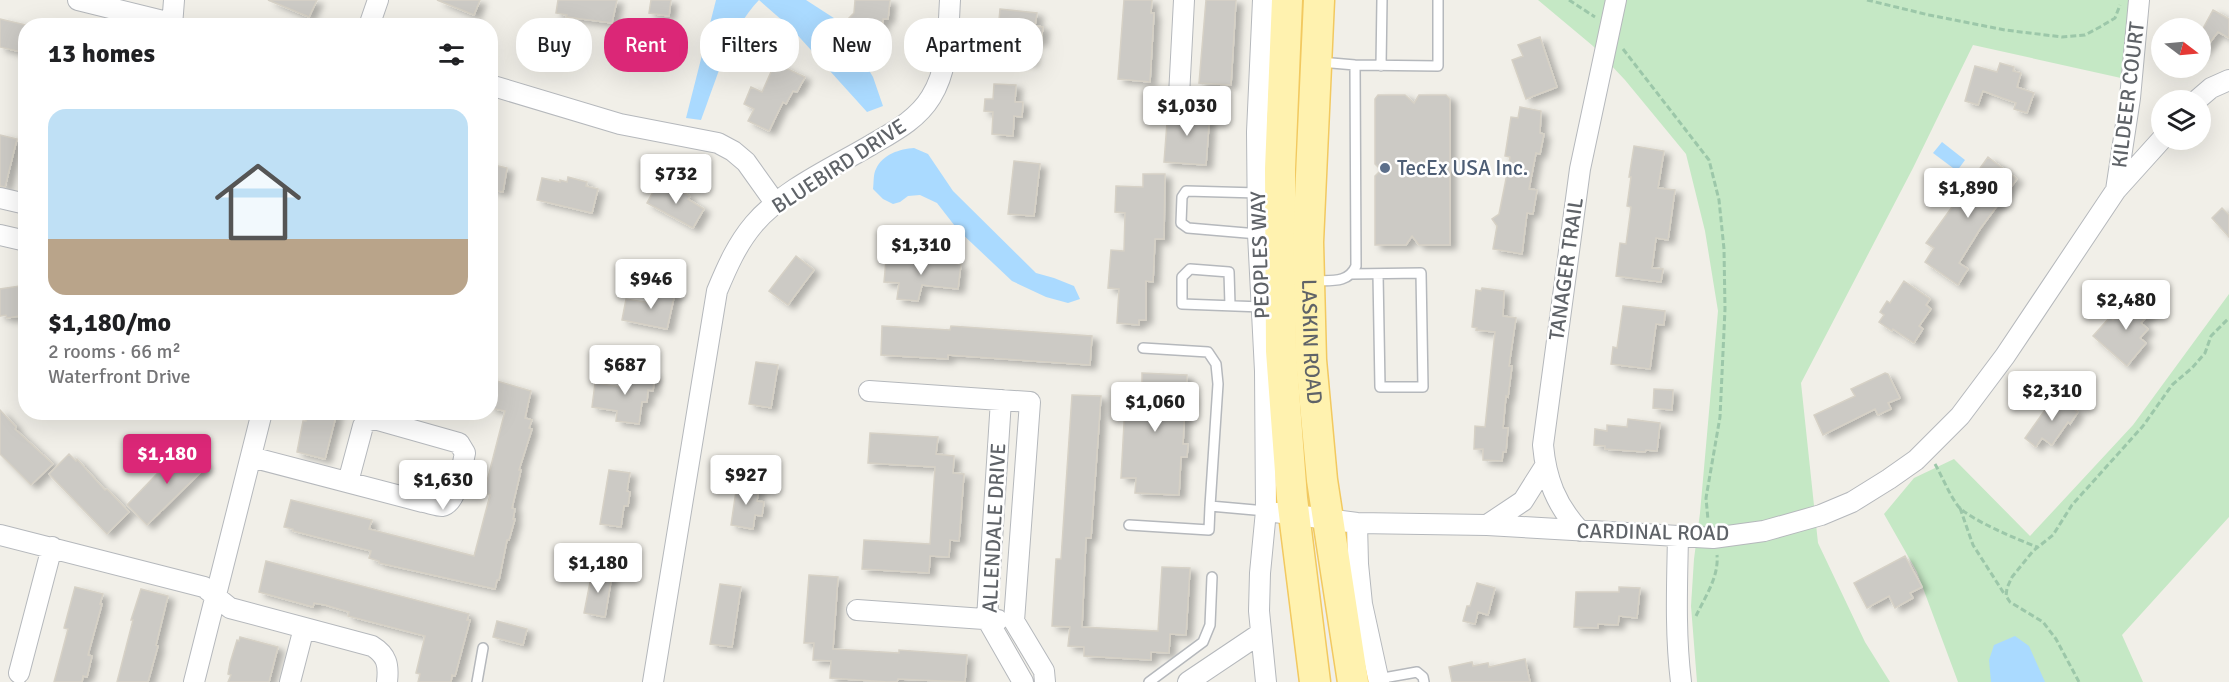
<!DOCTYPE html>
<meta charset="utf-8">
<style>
body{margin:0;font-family:Signika,sans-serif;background:#f6f6f6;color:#202124;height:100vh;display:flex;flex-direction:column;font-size:22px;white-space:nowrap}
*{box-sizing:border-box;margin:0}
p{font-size:20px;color:#757577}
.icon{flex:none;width:33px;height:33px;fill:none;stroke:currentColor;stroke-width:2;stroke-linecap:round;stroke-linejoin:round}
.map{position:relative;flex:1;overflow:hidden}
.sheet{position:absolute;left:18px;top:18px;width:480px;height:402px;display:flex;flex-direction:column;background:#fff;border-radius:24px;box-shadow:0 6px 24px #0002}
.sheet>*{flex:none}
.top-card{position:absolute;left:516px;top:18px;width:570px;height:54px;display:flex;gap:12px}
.needle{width:39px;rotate:106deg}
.buttons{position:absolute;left:2151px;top:18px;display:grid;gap:12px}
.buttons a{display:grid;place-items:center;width:60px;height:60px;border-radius:50%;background:#fff;box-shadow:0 6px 24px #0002;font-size:30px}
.price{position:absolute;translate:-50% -51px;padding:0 14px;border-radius:6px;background:#fff;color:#222;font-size:20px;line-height:39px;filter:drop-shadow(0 2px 3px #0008)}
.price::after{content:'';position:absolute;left:50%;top:36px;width:18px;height:14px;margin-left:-9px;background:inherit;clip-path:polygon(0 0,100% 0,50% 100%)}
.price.active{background:#db2777;color:#fff}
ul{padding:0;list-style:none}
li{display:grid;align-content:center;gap:12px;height:318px;padding:0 30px}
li+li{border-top:2px solid #e0e0e0}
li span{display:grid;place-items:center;height:186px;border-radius:18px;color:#555}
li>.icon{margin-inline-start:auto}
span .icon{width:108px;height:108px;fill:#fffc;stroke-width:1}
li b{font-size:26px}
h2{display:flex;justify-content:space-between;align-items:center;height:72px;padding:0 30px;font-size:26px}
.pill{padding:0 21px;border-radius:24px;background:#fff;box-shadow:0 6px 24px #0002;font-size:21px;line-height:54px}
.pill.active{background:#db2777;color:#fff}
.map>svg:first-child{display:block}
.green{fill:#c5e8c5}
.water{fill:#aadaff}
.building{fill:#cccac5;stroke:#d6d1c6;stroke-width:1.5;filter:url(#shadow)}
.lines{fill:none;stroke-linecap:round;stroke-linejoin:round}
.lane-casing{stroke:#b5b8bc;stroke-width:12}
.street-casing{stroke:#b5b8bc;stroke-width:22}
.primary-casing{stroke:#f2c960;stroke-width:33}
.path{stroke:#9cc7a9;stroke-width:3;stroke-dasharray:6 3;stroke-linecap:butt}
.lane{stroke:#fff;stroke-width:9}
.street{stroke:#fff;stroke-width:20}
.primary{stroke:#fff2af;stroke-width:30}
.service-dot{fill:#5c6f8a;stroke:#fff;stroke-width:2}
.labels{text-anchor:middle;stroke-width:5;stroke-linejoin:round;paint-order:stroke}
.street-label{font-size:21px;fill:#5f6368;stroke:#fff}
.service-label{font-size:21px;fill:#4e5e75;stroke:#fff;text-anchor:start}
</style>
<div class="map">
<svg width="2229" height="682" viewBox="0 0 2229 682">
<defs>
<filter id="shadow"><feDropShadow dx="6" dy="4" stdDeviation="3" flood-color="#0004"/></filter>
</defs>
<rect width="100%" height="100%" fill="#f1efe8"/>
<path class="green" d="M1538,0H2129L2121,78L1973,45L1913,168L1801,383L1818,543L1865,642L1890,682H1697L1691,606L1694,559L1700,513L1718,311L1705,231L1686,154L1625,80L1593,46Z
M2229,294V517L2122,635L2143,682H1958L1917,572L1884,514L1914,478L1954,459L2030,536L2133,425Z"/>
<path class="water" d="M716,0H806L840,22L873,77L883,106L867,112L792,29L759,0C729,31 716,81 701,120L686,118Z
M1942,142L1965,160L1957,171L1933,153Z
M914,148L928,154L953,191L1036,273L1054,278L1074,286L1080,299L1068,303L1046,297L1012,281L958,230L937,203L920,195L908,196L900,202L893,204L883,199L873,189C874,183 873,174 876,169C883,154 900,149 914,148Z
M2015,636L2029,646L2045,682H1991L1989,660L1994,645Z"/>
<path class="building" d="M268,0H317L309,17Z
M437,0H480L474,15Z
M558,0H617L612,23L566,17L567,15L556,13Z
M651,0H671L669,16L649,13Z
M855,0H890L888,19H883L882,28L870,27L859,38L844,23L854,13Z
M1124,0H1152L1151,13H1154L1150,82L1118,79Z
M1206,0H1236L1231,85L1199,83Z
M1000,9L1037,13L1035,26L1043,27L1041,42L1034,41L1032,62L1010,59L1012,33L998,32Z
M2213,10L2229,19V38L2218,32L2200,55V34Z
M0,19L26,25V53L0,47Z
M1540,37L1557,87L1526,99L1512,60L1523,56L1518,45Z
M775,63L805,77L797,92L793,91L786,104L783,102L769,131L748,121L754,109L744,104L751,87L762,92Z
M2000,63L2014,67L2013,71L2021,73L2017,87L2034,93L2027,113L2014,109L2016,103L1983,91L1978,105L1965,101L1975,66L1997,72Z
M994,84L1016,85L1015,102H1023L1022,117L1014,116L1013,136L992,134L993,112L984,111L985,99H993Z
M1378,95H1405L1414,103L1419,95H1446L1450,99V245H1419L1412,236L1406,245H1375V176L1381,170L1375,164V99Z
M1520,107L1541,111L1540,133L1544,134L1540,154L1536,153L1529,189L1537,190L1533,214L1527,213L1522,254L1493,249L1497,226L1492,219L1499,214L1505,184L1510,157L1505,156L1511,117L1518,118Z
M1168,109L1210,111L1206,165L1164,162Z
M0,135L17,139L5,187L0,186Z
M1634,146L1664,151L1658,188L1675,190L1668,240L1656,238L1652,268L1663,269L1661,282L1616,276L1620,243L1626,244L1631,207L1627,206L1631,177H1629Z
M1988,157L2017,179L1980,229L1959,263L1968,269L1958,285L1925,262L1934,248L1926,243Z
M1014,161L1040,164L1034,216L1008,214Z
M490,164L507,168L503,192L490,189Z
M1143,174H1165L1164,239H1155L1153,282L1146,281V320H1139V325L1117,323L1119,289L1108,288L1111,250L1124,251L1125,213L1115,212L1116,186L1143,187Z
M568,177L587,182L586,186L598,189L592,213L537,200L542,178L560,182V180L567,182Z
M658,183L672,190L674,187L690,196L688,199L704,209L693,228L647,203Z
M2222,208L2229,215V237L2212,218Z
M796,256L814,270L788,305L769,291Z
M907,258L961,264L958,289L922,285L918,301L897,299L899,283L884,282L886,260L906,262Z
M1904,281L1930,299L1926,305L1931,309L1919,326L1923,329L1914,343L1893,329L1892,331L1879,322L1884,315L1880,312L1887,301L1890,303Z
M26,285V315L7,318L6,315L0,316V289Z
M1482,288L1504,291L1503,316L1516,318L1509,366H1512L1508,397L1506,396L1503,428H1508L1506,452H1503L1502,461L1483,460V449H1474L1475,426L1485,427L1495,332L1476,330L1477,328L1472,327L1476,290L1481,291Z
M653,289L675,293L667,329L622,320L626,299L651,303Z
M2135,295L2153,310L2141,323L2148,329L2140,338L2146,343L2127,366L2093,336L2110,317L2113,320Z
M1623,306L1665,311L1664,325L1656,324L1650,369L1611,364L1613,347L1617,348Z
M882,326L950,330L951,326L1092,336L1090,365L948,355V359L881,355Z
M756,362L778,365L771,408L749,404Z
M624,369L655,374L653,391L648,390L647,402H642L639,424L616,421L617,411L592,407L595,383L621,387Z
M1142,373L1187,375L1186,394L1191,395L1190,408H1185L1183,444H1188L1187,457H1181L1179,495L1135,493L1136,478H1121L1126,387L1142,388Z
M1885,373L1888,374L1900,398L1888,403L1891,409L1878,415L1875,409L1823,435L1814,415L1855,396L1851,389Z
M490,379L531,391L525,418L532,420L529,428L532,429L519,470H521L512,508L515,509L513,519H515L509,540H507L499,580H497L495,589L379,563V561L369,558L371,551L293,531V529L284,527L291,500L372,520L369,529L474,556L490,495L484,493L505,411L490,408Z
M1654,389L1673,390L1672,410L1653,408Z
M1072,395L1101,396L1091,538H1086L1082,627L1158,631L1162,567L1190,568L1186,635L1170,634L1169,653L1151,652V660L1084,656V647L1068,646L1070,627L1052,626L1056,559H1061Z
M2055,396L2078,412L2070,424L2068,422L2052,445L2042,438L2036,447L2025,438Z
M0,410L16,427L15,429L53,464L31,485L0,454Z
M308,412H337L325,459L297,452L303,421H306Z
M1628,419L1660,423L1657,451L1646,450L1645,452L1605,449V446L1594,445L1595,429L1607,431V425L1627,427Z
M870,433L938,437L936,454L954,456L953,473L964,474L959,541L950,540L949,557L930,556L929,573L862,569L864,540L930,544L935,467L868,463Z
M187,446L207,466L147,525L127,505L179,451L180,452Z
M69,454L76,461L77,459L105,490L107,489L129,512L107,534L49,474Z
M609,470L630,473L627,491L630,492L628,506H624L621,527L600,524Z
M737,484L759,487L757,501L764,502L762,516L755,515L753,529L731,525Z
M1905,556L1922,587L1910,593L1913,598L1895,608L1889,596L1867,608L1854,583Z
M266,561L469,614L467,620H470L455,676L452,675L451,682H418L420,674L416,673L425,636L348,616L349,612L325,605L314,603L313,607L259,592Z
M592,572L612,575L605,617L584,613Z
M809,575L838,577L833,649L899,653V650L967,655L965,682L898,679L897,682H888L830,678L831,661L813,660L814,643H804Z
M1477,583L1495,588L1488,615L1478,612L1475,624L1463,621L1467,606H1470Z
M720,584L741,587L732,647L710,644Z
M75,587L103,594L100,604H102L88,655L92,656L87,677L83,676L82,682H54L68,629L64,628Z
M1619,587L1640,588L1637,618L1619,616L1618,625L1598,624V628L1574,627L1576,592H1619Z
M141,589L168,596L156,645L158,646L148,682H117L133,620H131Z
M497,621L527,629L523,645L493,637Z
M240,637L278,647L269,682H228L231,675L228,674L230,663L237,640L239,641Z
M1525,659L1530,682H1452L1449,667L1472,662L1473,666L1488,663L1489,667Z"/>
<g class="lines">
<g class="lane-casing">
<path id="lane" d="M1320,62L1355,65L1438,66V0
M1381,66L1382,0
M1258,193L1186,191L1182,197L1181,223L1188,228L1258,234
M1352,274L1421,273L1423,387H1380L1378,274
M1314,281C1330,280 1348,284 1356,266L1355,65
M1230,305L1229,272L1190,269L1182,277V304L1262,307
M1143,348L1208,352L1216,364L1218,384L1210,506L1266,511
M1129,525L1209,530L1210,506
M1378,679L1417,672L1423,677L1424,682
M477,682L483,648
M1149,682L1203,642L1210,625L1212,577"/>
</g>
<g class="street-casing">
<path id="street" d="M78,0L171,23
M1263,0L1257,132L1258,234L1265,371L1266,511L1260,573L1259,611L1266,682
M172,26L174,0
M369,26L378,0
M490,85L620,124L718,143L733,151L746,162L776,204
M1179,96L1184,0
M2197,100L2211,88L2229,80
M2116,190L2130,98L2139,0
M0,198L26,204
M0,235L26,241
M869,391L1030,402L1014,621L1044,671L1045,682
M1001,400L987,619L1023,682
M251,457L423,502C429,503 437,506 442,506C457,504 462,466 465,453L459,443L374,419L366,422L363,426L348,482
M1266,511L1357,523L1487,525L1713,538L1764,531L1821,515L1852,502L1889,479L1916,460L1960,416L2005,356L2116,190L2162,139
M1357,523L1358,564L1362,604L1379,682
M1487,525L1523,501L1545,466
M1580,531C1556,505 1546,479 1543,445L1580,169L1616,0
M0,535L204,587L230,608L372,646C387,655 389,665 387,682
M1678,537C1677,585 1675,634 1681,682
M857,610L998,620
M19,673L52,547
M194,682L262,412
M290,682L304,628
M653,682L717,291C727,267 737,244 754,224C784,189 832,168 871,145C893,132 917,120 931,97C949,68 948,33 950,0
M1188,682L1261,633"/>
</g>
<g class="primary-casing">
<g id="primary">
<path d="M1287,0L1280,169L1281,351L1292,498L1315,682"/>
<path id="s1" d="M1319,0L1308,242L1311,360L1322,480L1353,682"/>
</g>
</g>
<path class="path" d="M1569,0L1595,17
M1867,0L1929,15L2005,30L2062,37L2085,35L2100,27L2115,18L2120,5
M1623,49L1709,160L1719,200L1724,249L1725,309L1720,417L1706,498L1708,520
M1935,464C1943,478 1949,494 1958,506C1970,520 2019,540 2037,547
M1960,508L1973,545L2005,595
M1696,616C1705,597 1719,577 1717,555
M2079,682L2056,639L2043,622L2010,602L2006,596L2007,588L2012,577L2033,551L2053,535L2072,505L2143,426L2172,385L2192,368L2205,353L2211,336L2229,318"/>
<use href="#lane" class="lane"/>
<use href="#street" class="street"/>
<use href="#primary" class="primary"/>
</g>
<circle class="service-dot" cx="1385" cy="168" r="6"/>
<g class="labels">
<g class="street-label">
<text transform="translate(2128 95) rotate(-83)" y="7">KILDEER COURT</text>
<text transform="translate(839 166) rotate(-33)" y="7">BLUEBIRD DRIVE</text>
<text transform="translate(1260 255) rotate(-92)" y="7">PEOPLES WAY</text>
<text transform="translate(1566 269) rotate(-82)" y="7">TANAGER TRAIL</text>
<text dy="7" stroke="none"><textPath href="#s1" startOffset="342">LASKIN ROAD</textPath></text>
<text transform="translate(994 528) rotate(-87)" y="7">ALLENDALE DRIVE</text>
<text transform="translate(1653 532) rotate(1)" y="7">CARDINAL ROAD</text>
</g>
<g class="service-label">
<text x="1397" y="175">TecEx USA Inc.</text>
</g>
</g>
</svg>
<div class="buttons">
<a><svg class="needle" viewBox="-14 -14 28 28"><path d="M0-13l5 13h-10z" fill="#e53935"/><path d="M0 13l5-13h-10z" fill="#757577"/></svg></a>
<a><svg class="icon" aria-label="layers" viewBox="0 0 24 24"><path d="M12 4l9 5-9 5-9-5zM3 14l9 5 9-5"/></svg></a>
</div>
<b class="price" style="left:1187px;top:137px">$1,030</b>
<b class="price" style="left:676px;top:205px">$732</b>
<b class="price" style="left:1968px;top:219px">$1,890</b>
<b class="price" style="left:921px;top:276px">$1,310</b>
<b class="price" style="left:651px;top:310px">$946</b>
<b class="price" style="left:2126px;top:331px">$2,480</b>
<b class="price" style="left:625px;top:396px">$687</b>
<b class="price" style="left:2052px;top:422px">$2,310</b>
<b class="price" style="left:1155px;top:433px">$1,060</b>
<b class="price active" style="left:167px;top:485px">$1,180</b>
<b class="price" style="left:746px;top:506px">$927</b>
<b class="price" style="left:443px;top:511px">$1,630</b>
<b class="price" style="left:598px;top:594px">$1,180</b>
<div class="top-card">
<a class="pill">Buy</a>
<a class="pill active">Rent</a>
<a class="pill">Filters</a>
<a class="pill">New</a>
<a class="pill">Apartment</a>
</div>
<section class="sheet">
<h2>13 homes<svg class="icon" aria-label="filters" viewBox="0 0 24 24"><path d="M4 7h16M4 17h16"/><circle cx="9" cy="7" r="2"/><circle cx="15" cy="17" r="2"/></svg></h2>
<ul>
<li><span style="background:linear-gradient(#bfe0f5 70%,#b9a48a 0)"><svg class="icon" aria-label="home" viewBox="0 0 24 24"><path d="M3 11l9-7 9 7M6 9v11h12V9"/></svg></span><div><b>$1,180/mo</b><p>2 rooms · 66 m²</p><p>Waterfront Drive</p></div></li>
</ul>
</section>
</div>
